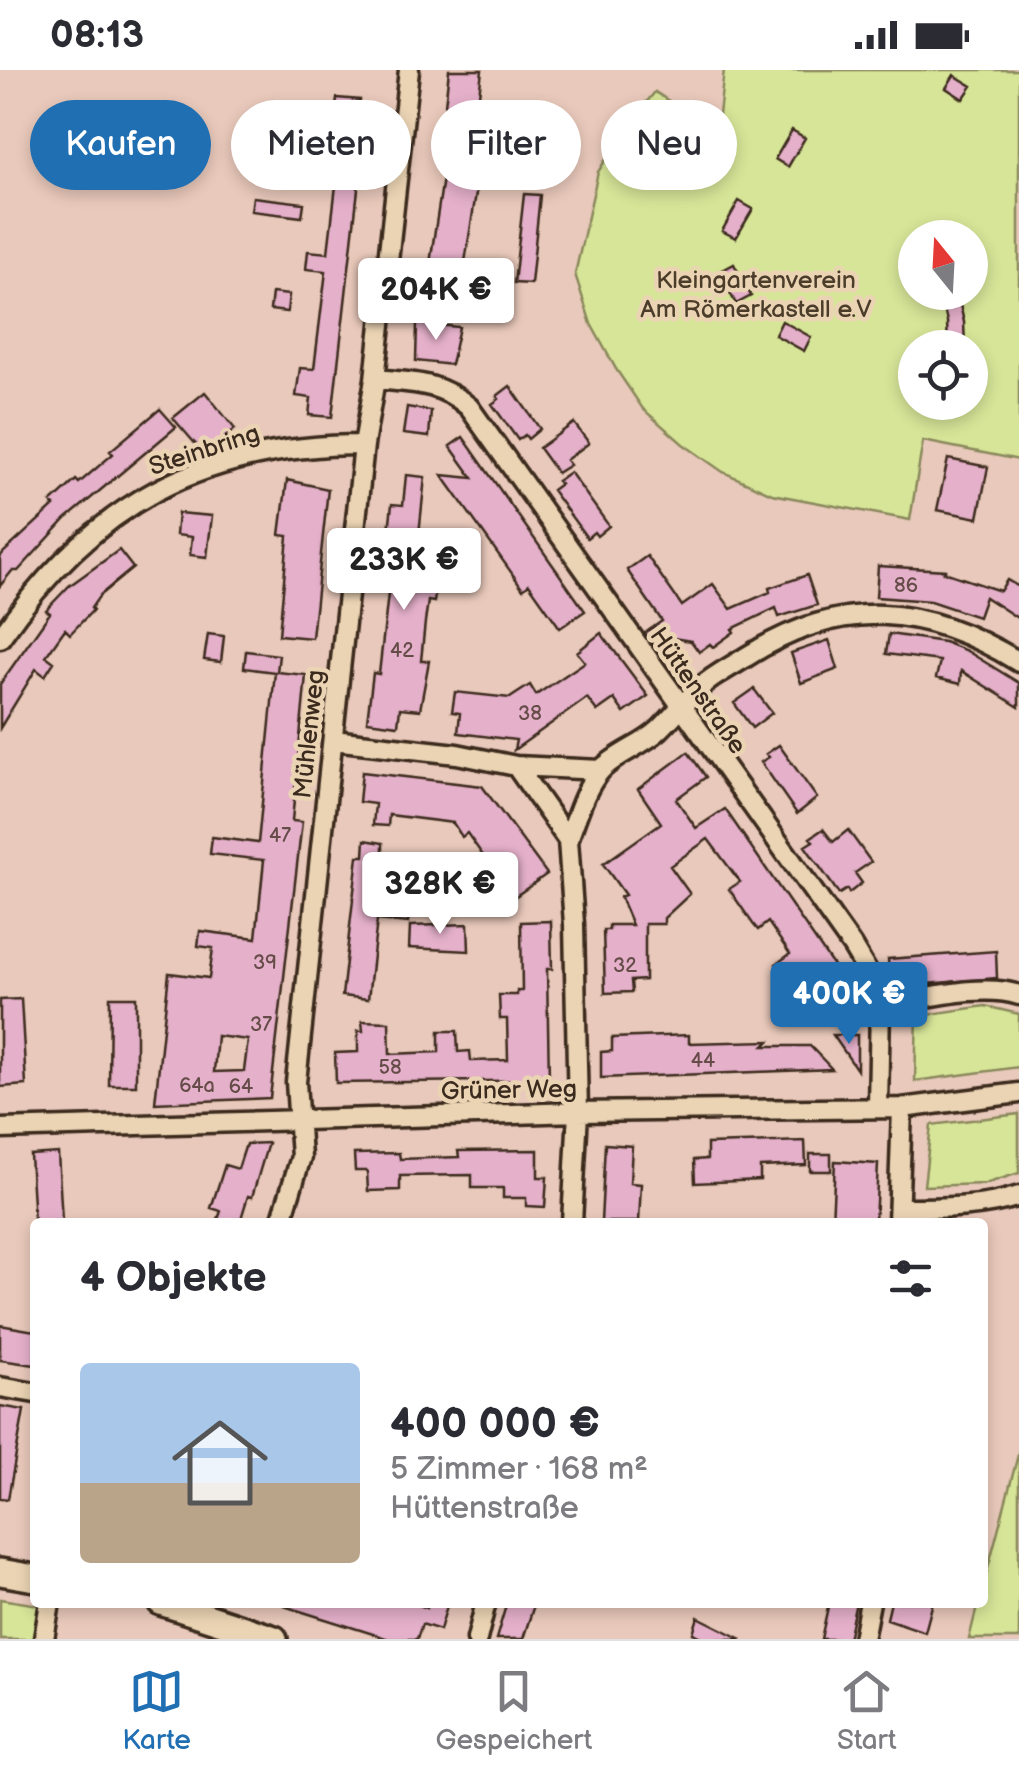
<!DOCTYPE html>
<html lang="de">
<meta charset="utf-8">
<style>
body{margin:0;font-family:"Balsamiq Sans",sans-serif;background:#f7f7f7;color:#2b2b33;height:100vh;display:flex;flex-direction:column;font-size:38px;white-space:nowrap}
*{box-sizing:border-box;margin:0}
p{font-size:32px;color:#7c7c81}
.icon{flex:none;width:55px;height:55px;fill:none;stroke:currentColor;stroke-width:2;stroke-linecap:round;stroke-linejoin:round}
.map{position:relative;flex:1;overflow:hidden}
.side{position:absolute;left:30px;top:1148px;width:958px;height:390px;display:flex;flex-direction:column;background:#fff;border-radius:10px;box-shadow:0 5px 15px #0003}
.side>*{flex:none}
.banner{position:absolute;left:30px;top:30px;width:960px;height:90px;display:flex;gap:20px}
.needle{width:65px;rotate:342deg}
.fabs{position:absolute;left:898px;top:150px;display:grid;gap:20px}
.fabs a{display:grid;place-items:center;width:90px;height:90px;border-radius:50%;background:#fff;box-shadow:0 5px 15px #0003;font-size:50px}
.price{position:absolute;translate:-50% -85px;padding:0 22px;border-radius:10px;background:#fff;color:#222;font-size:32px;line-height:65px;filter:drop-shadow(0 2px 5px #0008)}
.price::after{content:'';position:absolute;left:50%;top:60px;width:30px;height:22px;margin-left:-15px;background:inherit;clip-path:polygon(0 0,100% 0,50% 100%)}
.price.on{background:#1f6fb2;color:#fff}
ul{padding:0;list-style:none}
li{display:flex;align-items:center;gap:30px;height:250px;padding:0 50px}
li span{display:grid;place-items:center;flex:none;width:280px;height:200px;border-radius:10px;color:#555}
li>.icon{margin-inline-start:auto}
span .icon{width:120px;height:120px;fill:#fffc;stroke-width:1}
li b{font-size:42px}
h2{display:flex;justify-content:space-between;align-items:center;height:120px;padding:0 50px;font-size:42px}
.chip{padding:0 35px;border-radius:45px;background:#fff;box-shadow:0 5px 15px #0003;font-size:35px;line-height:90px}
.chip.on{background:#1f6fb2;color:#fff}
.status{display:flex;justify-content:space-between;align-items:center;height:70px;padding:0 50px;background:#fff;direction:ltr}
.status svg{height:28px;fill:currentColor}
.tabs{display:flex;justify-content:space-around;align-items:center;height:140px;border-top:2px solid #e1e1e2;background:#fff;font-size:28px;color:#7c7c81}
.tabs a{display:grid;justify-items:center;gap:5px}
.tabs .on{color:#1f6fb2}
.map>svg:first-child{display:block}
.green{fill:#d7e598;stroke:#89885b;stroke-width:2.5;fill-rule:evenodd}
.building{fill:#e5b0ca;stroke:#3b2a1e;stroke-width:2.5;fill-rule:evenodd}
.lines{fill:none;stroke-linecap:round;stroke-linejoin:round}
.minor-casing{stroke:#3b2a1e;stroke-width:25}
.secondary-casing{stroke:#3b2a1e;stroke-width:32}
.minor{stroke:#ebd4b4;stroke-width:18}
.secondary{stroke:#ebd4b4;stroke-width:25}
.labels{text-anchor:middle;stroke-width:9;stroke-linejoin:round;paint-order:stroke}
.number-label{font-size:20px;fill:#664c49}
.park-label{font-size:25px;fill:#4b3d2a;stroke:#ebd4b4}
.street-label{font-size:25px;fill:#3b2a1e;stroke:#ebd4b4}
</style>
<div class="status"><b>08:13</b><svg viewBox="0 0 49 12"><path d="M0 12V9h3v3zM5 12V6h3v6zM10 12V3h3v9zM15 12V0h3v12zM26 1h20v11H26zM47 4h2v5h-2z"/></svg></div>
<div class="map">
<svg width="1019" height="1569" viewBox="0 0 1019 1569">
<rect width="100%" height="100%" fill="#e9c9bb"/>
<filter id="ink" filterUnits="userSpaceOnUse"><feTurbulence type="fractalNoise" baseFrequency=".01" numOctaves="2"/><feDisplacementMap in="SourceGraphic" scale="20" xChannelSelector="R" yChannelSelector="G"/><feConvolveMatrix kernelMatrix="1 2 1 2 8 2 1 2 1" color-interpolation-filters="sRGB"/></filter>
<g filter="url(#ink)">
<path class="green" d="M724,0H1019V390L923,371L910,450L772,424L723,402L683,374L643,339L616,299L591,254L575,204L598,102L626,57L655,22L717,63ZM915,168H970V222H915ZM915,278H970V332H915Z
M985,936L1019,944V997L915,1011L917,946Z
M1019,1044V1103L985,1114L924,1116L931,1055Z
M1019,1381V1569H969L978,1533L982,1532L983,1517Z
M0,1529L39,1535L34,1569H0Z"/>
<path class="building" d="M449,0H482L469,110L478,111L461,217L427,213L443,108L442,98L438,97Z
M954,5L972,16L963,29L946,18Z
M337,28L360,30L356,63L333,61Z
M792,60L805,68L788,97L775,89Z
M339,90L361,93L332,347L309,345L311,328L296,326L300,298L314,299L326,201L306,199L308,181L328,183Z
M524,124L540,125L531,214L514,213Z
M253,127L304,133L302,147L251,141Z
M739,131L753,139L736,168L722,161Z
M734,194L751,226L736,234L719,202Z
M940,222H957L964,252L965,278H948L947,252Z
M272,223L289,225L287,242L270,240Z
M782,251L811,267L804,281L775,265Z
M417,253L459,257L451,295L416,291Z
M510,316L540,359L528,369L525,365L518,370L492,334L499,329L497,326Z
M205,322L235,359L205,385L173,348Z
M407,337L431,341L429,367L403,364Z
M160,339L176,357L66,449L18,501H12L0,516V487L4,482L54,436L51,433L76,410L79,413L113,384L110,381Z
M574,353L589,373L566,390L570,395L557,403L539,378Z
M463,367L585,541L560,558L529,514L523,519L442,405L473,408L450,376Z
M948,389L988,397L978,448L937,440Z
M570,402L609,456L597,466L594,462L587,468L552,420L560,414L557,411Z
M406,405L425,407L418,474L428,476V511L437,513L434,532L428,531L425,552L421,591H429L420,640L400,638L398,655L367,651L373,603L379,604L391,497L385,496L392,434L403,435Z
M287,410L328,419L312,568L279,565L288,466L280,465Z
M178,443L212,446L207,487L190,485L192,467L176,465Z
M119,480L133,498L100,525L91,538L93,540L70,564L65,559L46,586L54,592L45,606L36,599L0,658V614L50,543L46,540L69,516Z
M647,486L682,536L713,514L731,539L770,522L769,518L807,505L817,535L779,547L776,538L732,559L734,562L713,577L710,574L699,582L691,571L667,567L655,576L645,563L662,551L627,500Z
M878,496L945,500L944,502L1000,521L1007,510L1019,517V549L985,527L978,547L930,531L876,527Z
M601,563L648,626L624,643L614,629L597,641L587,628L514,680L516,670L458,663L460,643L452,642L455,622L510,628L530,615L536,625L585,592L577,582Z
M208,564L224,566L221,592L204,590Z
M889,564L944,572L967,581L1019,613V637L961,601L960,614L936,608L940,591L886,584Z
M829,570L838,599L801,613L791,583Z
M246,581L279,585L277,602L306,605L292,751L302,752L270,1028L155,1033L169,903L209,908L213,878L198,876L200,861L256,868L264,790L210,784L212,767L258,773L275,602L244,598ZM217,966L248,970L244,1001L214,1002Z
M754,619L772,643L752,658L734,633Z
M779,675L817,728L797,744L761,692L769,687L766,684Z
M688,682L706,707L676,729L696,758L725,739L847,916L825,931L819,922L807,930L800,919L796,921L776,894L790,884L768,852L758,860L753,854L729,819L740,812L708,769L670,796L690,824L664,848V854H645V910L631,911L632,922L605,923L603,860H609V855H632L620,827L625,825L603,794L661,753L638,719Z
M362,702L482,716L547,804L513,828L467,763L462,767L453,753L389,745L388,756L373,755L375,734L359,732Z
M823,759L833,772L848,760L871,792L855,803L862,813L849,823L847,819L839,824L805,776L813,771L810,768Z
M365,770L383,773V800L396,802V807L411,809L408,853L377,850L368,929L342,926L358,786H364Z
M551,851L552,899H547L549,1010L336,1013L335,983L358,982V961H363L362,951L389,952L390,984L439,982V961H457L458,982L470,981L471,991L508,990L507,949H500L499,925H517V921H522L521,852Z
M468,854L469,881L409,878L410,856Z
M996,881L997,908L890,917L888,889Z
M110,927H136V1015H109Z
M21,929L26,1015L0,1017V930Z
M689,965V973L769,971L764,976H810L832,999L601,1008V982L612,981V968Z
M833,965H857V1000Z
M805,1071L806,1095L760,1097V1110L695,1113L694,1090L707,1089V1074Z
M268,1073L252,1127L248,1126L240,1152H217L221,1141L211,1138L225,1095L238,1099L246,1074Z
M605,1074L632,1076L630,1113L641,1114L639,1152H601Z
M538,1080V1107H547L545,1137L526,1136V1128H503V1118H472V1105L400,1106V1120L368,1121L367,1101H355L354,1084L399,1083L400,1089L459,1087L458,1081Z
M58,1083L62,1152H34L30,1085Z
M810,1084H831V1101H810Z
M835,1091L878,1094L875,1152H832Z
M0,1255L35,1261V1295L0,1290Z
M0,1336L24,1340L8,1429L0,1428Z
M284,1532H411L427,1538L429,1532H448L440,1560L422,1554L417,1569H389L284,1536Z
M507,1532H535L523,1569H496Z
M829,1532H856L848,1569H821Z
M891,1532H933L925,1562L887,1549Z
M698,1547L742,1569H705L693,1563Z"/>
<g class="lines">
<g class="minor-casing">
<path id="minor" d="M375,309C413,313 439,311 469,337L852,876L868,903L880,935L878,1037
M0,568C93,434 200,375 364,375
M333,670L457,684L516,696L568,770L574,854L578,1042L572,1152
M516,696L601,700
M568,770C577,747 584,719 601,700C616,684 641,676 658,661C673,647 685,630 701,617C714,605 731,597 746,587C842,526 924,534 1019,592
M880,935C919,930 982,912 1019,925
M0,1059L578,1042L902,1038L1019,1023
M899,1138C939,1138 980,1139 1019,1126
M281,1152L301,1087L296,1012L364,375L375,309L409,0
M898,1152L902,1038
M0,1317L35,1323
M44,1569L50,1532
M477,1569L486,1532
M863,1569L870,1532"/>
</g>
<g class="secondary-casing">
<path id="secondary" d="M0,1502L35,1508
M161,1532L274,1569"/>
</g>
<use href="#minor" class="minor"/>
<use href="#secondary" class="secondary"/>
</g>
</g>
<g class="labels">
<g class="number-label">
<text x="906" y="522">86</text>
<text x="402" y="587">42</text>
<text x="530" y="650">38</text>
<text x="280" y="772">47</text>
<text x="265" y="899">39</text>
<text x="625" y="902">32</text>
<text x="261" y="961">37</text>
<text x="703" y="997">44</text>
<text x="390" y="1004">58</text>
<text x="197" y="1022">64a</text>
<text x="241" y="1023">64</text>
</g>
<g class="park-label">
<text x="756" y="218">Kleingartenverein<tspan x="756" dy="29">Am Römerkastell e.V</tspan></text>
</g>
<g class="street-label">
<text transform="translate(204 379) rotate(-18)" y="9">Steinbring</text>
<text transform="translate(699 620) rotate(55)" y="9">Hüttenstraße</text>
<text transform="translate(308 664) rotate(-84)" y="9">Mühlenweg</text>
<text transform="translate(509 1019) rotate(-1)" y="9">Grüner Weg</text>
</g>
</g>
</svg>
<div class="fabs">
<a><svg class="needle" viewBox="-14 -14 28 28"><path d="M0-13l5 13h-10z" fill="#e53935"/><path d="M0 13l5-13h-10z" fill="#7c7c81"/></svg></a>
<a><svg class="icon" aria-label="locate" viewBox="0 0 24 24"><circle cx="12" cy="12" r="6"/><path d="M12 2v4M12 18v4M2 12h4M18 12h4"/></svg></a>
</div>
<b class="price" style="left:436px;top:273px">204K €</b>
<b class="price" style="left:404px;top:543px">233K €</b>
<b class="price" style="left:440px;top:867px">328K €</b>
<b class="price on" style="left:849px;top:977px">400K €</b>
<div class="banner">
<a class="chip on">Kaufen</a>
<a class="chip">Mieten</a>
<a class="chip">Filter</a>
<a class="chip">Neu</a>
</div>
<section class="side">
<h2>4 Objekte<svg class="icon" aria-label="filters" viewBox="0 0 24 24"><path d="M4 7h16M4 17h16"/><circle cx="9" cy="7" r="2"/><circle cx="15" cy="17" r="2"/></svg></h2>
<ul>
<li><span style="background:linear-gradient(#a9c7e8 60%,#b9a48a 0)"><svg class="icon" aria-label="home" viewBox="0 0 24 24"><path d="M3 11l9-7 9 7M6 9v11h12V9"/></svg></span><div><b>400 000 €</b><p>5 Zimmer · 168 m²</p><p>Hüttenstraße</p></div></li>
</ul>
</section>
</div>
<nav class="tabs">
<a class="on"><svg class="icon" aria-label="map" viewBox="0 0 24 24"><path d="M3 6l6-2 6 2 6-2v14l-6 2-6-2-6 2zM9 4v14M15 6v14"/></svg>Karte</a>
<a><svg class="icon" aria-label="saved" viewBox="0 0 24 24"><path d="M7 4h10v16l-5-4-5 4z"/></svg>Gespeichert</a>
<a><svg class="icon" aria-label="home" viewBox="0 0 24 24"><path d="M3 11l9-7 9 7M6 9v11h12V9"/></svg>Start</a>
</nav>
